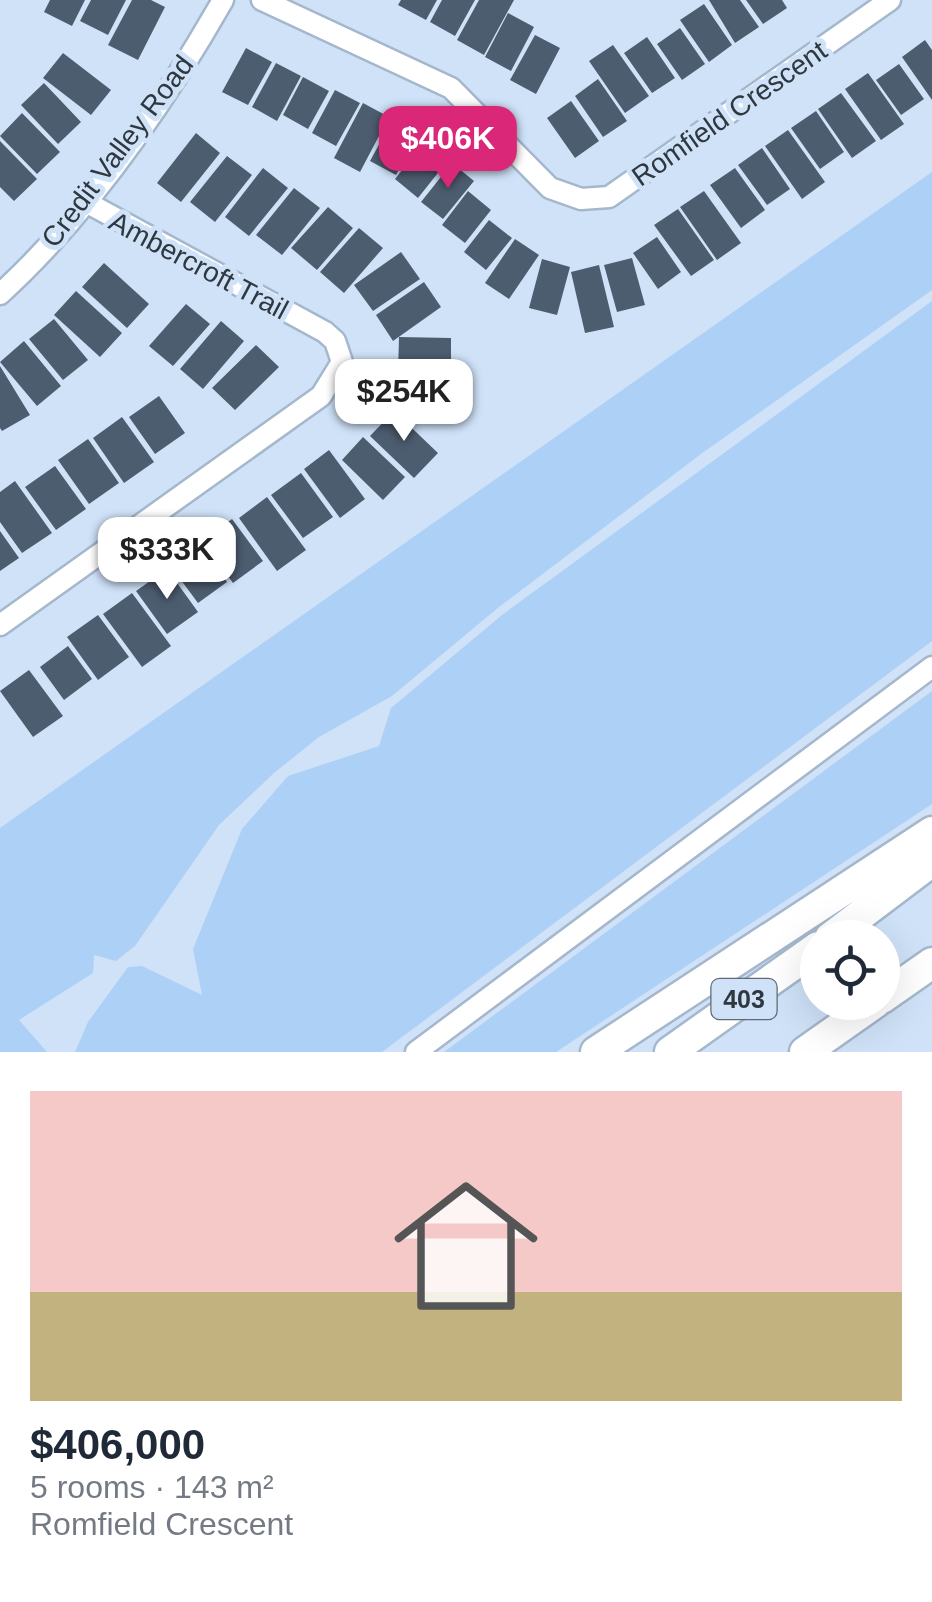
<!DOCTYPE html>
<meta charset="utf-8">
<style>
body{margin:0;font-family:Helvetica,sans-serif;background:#f2f2f3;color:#1f2937;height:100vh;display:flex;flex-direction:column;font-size:38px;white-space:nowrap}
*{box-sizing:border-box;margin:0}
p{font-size:32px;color:#747a83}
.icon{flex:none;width:55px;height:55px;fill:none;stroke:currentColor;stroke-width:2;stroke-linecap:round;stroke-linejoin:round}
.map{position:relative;height:1052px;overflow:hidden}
.panel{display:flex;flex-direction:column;background:#fff;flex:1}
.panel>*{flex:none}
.tools{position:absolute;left:800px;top:920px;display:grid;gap:20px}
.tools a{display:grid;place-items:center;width:100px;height:100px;border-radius:50%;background:#fff;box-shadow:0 10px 40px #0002;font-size:50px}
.price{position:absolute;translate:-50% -85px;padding:0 22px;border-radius:20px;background:#fff;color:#222;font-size:32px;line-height:65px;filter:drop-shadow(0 2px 5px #0008)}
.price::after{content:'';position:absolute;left:50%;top:60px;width:30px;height:22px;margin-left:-15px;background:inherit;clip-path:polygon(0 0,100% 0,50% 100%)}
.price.active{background:#db2777;color:#fff}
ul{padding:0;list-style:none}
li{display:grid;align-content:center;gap:20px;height:530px;padding:0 30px}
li+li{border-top:2px solid #e0e1e3}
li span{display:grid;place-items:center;height:310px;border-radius:0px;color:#555}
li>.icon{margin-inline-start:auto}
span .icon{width:180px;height:180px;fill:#fffc;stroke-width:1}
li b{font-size:42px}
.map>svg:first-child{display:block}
.green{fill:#add0f6}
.building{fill:#4d5d70}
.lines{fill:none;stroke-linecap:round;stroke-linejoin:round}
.minor-casing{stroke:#a5b7cc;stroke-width:25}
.highway-casing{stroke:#a5b7cc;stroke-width:35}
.minor{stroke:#fff;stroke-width:20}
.highway{stroke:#fff;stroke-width:30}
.labels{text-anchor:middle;stroke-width:10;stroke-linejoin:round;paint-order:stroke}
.shield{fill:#cfe2f8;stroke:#5f6a76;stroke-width:2.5}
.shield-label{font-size:25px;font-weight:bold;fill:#2f373f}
.street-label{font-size:28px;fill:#2f373f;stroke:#cfe2f8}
</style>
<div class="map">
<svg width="932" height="1052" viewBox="0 0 932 1052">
<rect width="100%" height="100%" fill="#cfe2f8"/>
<path class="green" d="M932,172V290L701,454L499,607L392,696L319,737L274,773L219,825L135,946L116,961L94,955L93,973L19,1020L47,1052H0V828Z
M932,301V641L382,1052H75L88,1022L128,967L142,966L202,995L193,949L242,829L288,776L379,746L391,708L502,615Z
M932,691V804L556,1052H444Z"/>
<path class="building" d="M50,0H85L72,26L44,12Z
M91,0H126L108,35L80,21Z
M132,0H151L165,7L138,60L108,45Z
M401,0H437L426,20L398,5Z
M442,0H475L455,36L430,22Z
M479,0H514L484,55L457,40Z
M709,0H740L759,27L735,43Z
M746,0H782L787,8L763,24Z
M704,4L732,45L709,62L680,20Z
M508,13L534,27L511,71L485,57Z
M680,28L705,64L682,80L657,44Z
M535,35L560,48L536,94L510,80Z
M647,37L675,78L652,93L624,53Z
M925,40L932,50V100L902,57Z
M613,45L649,96L625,113L589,61Z
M246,48L272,62L248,105L222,92Z
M63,53L111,90L91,115L43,78Z
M276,63L301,76L277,121L252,107Z
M899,64L924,99L901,115L876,80Z
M868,73L904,124L881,140L845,89Z
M303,77L329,91L308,129L283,115Z
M598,79L627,121L603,137L575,96Z
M44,83L81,122L58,144L21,105Z
M335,90L360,103L336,146L312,133Z
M841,93L876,141L852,158L818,109Z
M571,101L599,141L575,158L547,118Z
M363,103L389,117L360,172L334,158Z
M816,111L844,152L820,169L791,128Z
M22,113L60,152L37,174L0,136Z
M394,117L420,131L396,175L370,161Z
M788,130L825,182L802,199L765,146Z
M196,133L220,153L181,202L157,183Z
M0,141L37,179L14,201L0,187Z
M425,141L449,159L418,198L395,179Z
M762,148L790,189L767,205L738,165Z
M227,156L252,175L215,222L190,202Z
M452,163L474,181L443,219L421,202Z
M263,168L288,188L249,236L225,217Z
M735,168L765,210L741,228L710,185Z
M294,188L320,208L282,255L256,235Z
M468,191L491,210L465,243L442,225Z
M704,191L741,243L717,260L680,207Z
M328,207L353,228L317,270L291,248Z
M678,209L714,260L691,276L654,225Z
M489,220L512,238L486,270L464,252Z
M359,228L383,248L344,293L320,272Z
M657,237L681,272L658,289L633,253Z
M515,239L539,255L509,299L485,283Z
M401,252L420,279L373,311L354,285Z
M632,258L645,305L617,312L604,265Z
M542,259L570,267L557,315L529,308Z
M104,263L149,304L127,328L82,287Z
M599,265L614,327L585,333L571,272Z
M424,282L441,307L393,341L376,315Z
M76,291L122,333L100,357L54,315Z
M186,304L210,324L173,366L149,346Z
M54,319L88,360L63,380L29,339Z
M221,321L244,341L203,389L180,369Z
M399,337L451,338V375L398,374Z
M24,341L61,386L37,406L0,362Z
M256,345L279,367L235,410L212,388Z
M0,366L30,415L2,431L0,428Z
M398,378L453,384L449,416L395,410Z
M159,396L185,433L155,454L129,417Z
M394,411L438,453L414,478L370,436Z
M122,417L154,462L124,483L93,438Z
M363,437L405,477L383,500L342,460Z
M88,439L119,483L89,504L58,460Z
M329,450L365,499L340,518L304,469Z
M55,466L86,509L56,530L25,487Z
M301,473L333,517L303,538L271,495Z
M15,481L52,533L22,553L0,522V492Z
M267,497L306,550L277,571L239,518Z
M232,519L263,561L233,583L202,541Z
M0,531L19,558L0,571Z
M201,547L227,582L198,603L172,568Z
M167,569L198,612L167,634L136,591Z
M132,593L171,646L142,667L103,614Z
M98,615L129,657L98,680L67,637Z
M68,646L92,679L64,700L40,667Z
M29,670L63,716L33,737L0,691Z"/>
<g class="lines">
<g class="minor-casing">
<path id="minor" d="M262,0L451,88L550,188L581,199L609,197L890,0
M0,294C90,212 163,105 223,0
M0,625L321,396L342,362L335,341L325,332L84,201
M416,1052L932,667"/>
</g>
<g class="highway-casing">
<path id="highway" d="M830,938L932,861
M882,998L932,963
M596,1052L932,832
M670,1052L818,947
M805,1052L876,1002"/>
</g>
<use href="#minor" class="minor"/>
<use href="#highway" class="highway"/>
</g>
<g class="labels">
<rect class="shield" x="711.5" y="979" width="65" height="40" rx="8"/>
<g class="shield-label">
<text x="744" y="1008">403</text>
</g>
<g class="street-label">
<text transform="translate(729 113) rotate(-35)" y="10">Romfield Crescent</text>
<text transform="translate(117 151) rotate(-53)" y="10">Credit Valley Road</text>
<text transform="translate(199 265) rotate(28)" y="10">Ambercroft Trail</text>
</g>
</g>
</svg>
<div class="tools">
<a><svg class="icon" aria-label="locate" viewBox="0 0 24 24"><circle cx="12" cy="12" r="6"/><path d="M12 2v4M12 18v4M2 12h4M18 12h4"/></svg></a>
</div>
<b class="price active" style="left:448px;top:191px">$406K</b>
<b class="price" style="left:404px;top:444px">$254K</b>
<b class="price" style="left:167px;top:602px">$333K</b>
</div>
<section class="panel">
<ul>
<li><span style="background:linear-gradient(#f6c9c9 65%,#c2b280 0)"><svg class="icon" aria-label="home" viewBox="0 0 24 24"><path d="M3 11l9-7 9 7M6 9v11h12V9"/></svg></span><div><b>$406,000</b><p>5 rooms · 143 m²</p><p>Romfield Crescent</p></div></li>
</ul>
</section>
